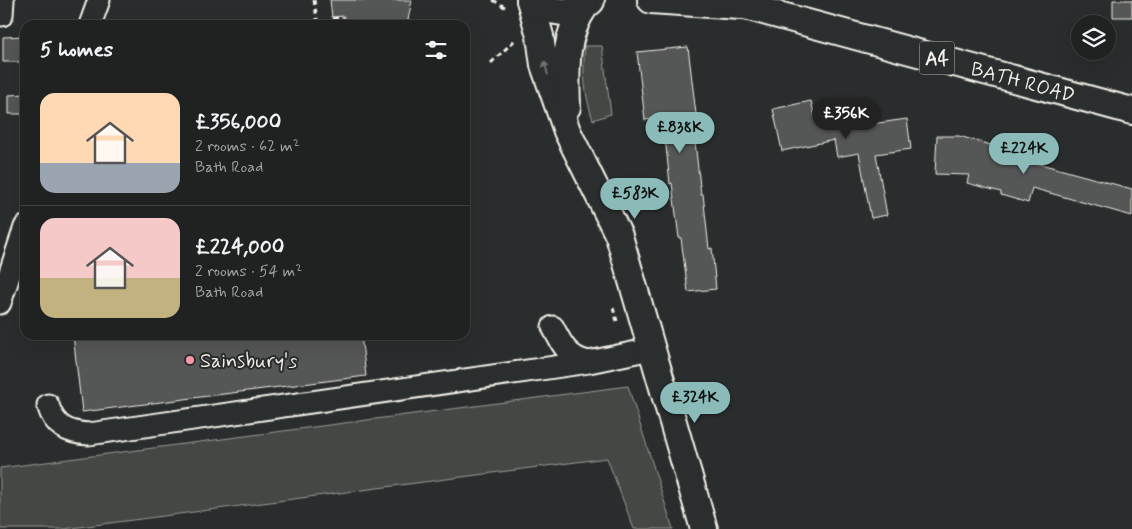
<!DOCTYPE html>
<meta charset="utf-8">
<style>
body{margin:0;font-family:Mynerve,sans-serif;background:#2d2f2f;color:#f1f3f6;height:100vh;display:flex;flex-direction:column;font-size:19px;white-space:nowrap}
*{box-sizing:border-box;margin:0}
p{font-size:16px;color:#a2a4a5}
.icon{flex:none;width:28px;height:28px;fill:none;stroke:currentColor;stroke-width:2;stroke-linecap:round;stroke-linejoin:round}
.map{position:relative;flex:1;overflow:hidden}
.side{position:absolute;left:20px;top:20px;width:450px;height:320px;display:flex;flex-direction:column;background:#202222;border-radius:15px;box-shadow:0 5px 20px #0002,0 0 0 1px #3d3f40}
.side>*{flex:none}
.tools{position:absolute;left:1071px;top:15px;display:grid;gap:10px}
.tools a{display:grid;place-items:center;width:45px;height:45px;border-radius:50%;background:#202222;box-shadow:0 5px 20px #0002,0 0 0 1px #3d3f40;font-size:25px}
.price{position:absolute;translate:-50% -42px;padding:0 11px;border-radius:18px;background:#8bbbb9;color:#111;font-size:16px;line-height:32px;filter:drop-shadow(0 1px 2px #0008)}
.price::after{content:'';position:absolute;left:50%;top:30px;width:15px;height:11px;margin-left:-8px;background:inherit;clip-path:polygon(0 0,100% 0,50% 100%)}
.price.active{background:#222;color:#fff}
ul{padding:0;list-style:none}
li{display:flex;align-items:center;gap:15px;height:125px;padding:0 20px}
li+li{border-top:1px solid #3d3f40}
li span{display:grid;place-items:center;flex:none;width:140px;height:100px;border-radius:15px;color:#555}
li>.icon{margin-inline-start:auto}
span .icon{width:60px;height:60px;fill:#fffc;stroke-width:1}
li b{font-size:21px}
h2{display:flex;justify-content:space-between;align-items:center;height:60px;padding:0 20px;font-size:21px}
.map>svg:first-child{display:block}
.green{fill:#444645;stroke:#9c9c96}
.building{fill:#555756;stroke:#f4f1e8}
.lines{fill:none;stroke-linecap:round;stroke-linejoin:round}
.minor-casing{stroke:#f4f1e8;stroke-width:25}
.major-casing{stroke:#f4f1e8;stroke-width:30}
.path{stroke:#f4f1e8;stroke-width:3;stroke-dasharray:5 4;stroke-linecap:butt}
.minor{stroke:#2a2d2e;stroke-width:21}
.major{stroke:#2a2d2e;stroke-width:26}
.oneway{fill:#71726f}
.poi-dot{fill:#ff9aa2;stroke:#2a2d2e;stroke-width:2}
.labels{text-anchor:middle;stroke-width:4;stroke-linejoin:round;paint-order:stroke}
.shield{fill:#2a2d2e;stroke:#b7b6b0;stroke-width:1}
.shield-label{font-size:19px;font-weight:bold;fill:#f4f1e8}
.street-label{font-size:20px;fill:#f4f1e8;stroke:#2a2d2e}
.poi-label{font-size:20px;fill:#f4f1e8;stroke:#2a2d2e;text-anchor:start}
</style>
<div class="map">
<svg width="1132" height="529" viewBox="0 0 1132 529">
<rect width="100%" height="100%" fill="#2a2d2e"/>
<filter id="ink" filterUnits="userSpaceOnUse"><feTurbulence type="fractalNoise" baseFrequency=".02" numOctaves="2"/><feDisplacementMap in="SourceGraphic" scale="10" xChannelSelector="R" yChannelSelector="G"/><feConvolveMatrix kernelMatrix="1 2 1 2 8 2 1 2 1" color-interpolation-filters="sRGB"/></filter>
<g filter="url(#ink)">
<path class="green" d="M585,46H602L611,114L593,120C585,96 582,72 585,46Z
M628,386L673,529H634L607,458L64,529H0V468Z"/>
<path class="building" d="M330,0H412L407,25H351V21L345,22L344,16L332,17Z
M1113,0H1132V17H1113Z
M25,36V62H3V37Z
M688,47L696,114L692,115L701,195L703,194L709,249L712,248L716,289L688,292L681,238H679L672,183L670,184L663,118L645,120L637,52Z
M25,94V114H9V95Z
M811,101L815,117L868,107L871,124L907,119L911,149L876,154L887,215L871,218L859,153L837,157L834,140L782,151L773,109Z
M937,136H959L1005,149L1004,154L1132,189V216L1032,188L1028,203L1001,195V192L967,183L969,175L935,174Z
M73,335H361L366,376L82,412Z"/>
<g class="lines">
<g class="minor-casing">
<path id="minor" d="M2,15L3,0
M90,25L99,0
M0,303L25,227
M553,327C562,345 568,358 589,362L651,349
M48,405C54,426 67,433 89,434L589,362"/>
</g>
<g class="major-casing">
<g id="major">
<path d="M530,0L540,36L544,65L567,131L619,236L704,529"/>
<path d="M530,0C549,13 573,18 591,1"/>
<path d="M651,0L740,6"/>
<path id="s1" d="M723,0L1132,111"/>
<path d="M567,107C566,71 563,37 585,6"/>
</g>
</g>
<path class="path" d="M314,0L318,25
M493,0L508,9
M332,25L331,18L345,19
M491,63L517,38
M613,308L617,321"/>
<use href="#minor" class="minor"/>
<use href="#major" class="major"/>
</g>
<defs><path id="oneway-solid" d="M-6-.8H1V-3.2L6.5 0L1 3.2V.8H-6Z" transform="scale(1.25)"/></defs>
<use class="oneway" href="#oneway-solid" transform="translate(546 68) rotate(-106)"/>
</g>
<circle class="poi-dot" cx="190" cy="360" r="5"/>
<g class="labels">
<rect class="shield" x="919.5" y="41.5" width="35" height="33" rx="4"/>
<g class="shield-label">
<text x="937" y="65">A4</text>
</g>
<g class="street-label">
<text dy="7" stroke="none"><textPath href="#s1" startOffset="311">BATH ROAD</textPath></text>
</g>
<g class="poi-label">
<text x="200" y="367">Sainsbury's</text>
</g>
</g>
</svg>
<div class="tools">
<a><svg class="icon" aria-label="layers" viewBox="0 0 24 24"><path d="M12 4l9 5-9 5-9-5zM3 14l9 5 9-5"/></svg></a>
</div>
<b class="price active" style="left:846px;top:140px">£356K</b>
<b class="price" style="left:680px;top:154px">£838K</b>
<b class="price" style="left:1024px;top:175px">£224K</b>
<b class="price" style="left:635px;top:220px">£583K</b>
<b class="price" style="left:695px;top:424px">£324K</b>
<section class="side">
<h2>5 homes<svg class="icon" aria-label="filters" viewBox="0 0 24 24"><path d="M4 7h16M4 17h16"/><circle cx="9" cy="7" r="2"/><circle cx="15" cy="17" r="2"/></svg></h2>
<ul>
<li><span style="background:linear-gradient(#ffd9b3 70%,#9aa5b1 0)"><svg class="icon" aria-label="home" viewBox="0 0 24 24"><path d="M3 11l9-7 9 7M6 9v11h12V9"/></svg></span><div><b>£356,000</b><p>2 rooms · 62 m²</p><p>Bath Road</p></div></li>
<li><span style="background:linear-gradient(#f6c9c9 60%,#c2b280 0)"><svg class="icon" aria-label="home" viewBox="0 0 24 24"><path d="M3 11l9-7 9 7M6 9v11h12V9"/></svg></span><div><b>£224,000</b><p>2 rooms · 54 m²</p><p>Bath Road</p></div></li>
</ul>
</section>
</div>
